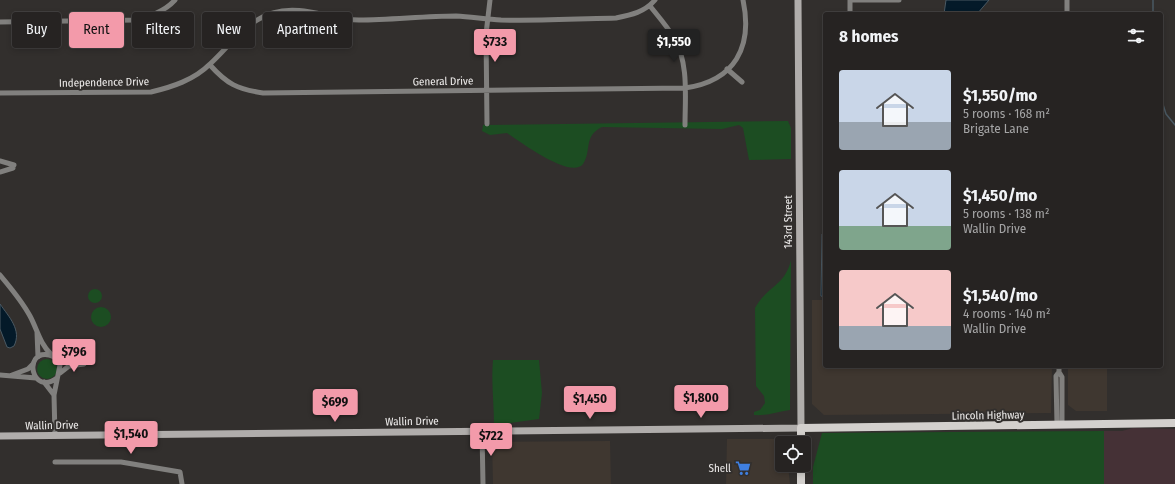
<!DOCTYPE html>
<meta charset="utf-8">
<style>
body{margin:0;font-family:"Fira Sans Condensed",sans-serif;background:#322f2f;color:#f1f3f6;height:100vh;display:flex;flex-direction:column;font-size:15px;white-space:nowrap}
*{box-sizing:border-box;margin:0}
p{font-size:13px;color:#a4a4a5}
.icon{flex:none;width:22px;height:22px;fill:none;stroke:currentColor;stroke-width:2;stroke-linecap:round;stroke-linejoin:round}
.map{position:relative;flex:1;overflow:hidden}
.side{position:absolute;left:823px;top:12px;width:340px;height:356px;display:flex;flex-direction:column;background:#262322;border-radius:4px;box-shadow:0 2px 6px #0003,0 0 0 1px #424040}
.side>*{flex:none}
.top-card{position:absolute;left:12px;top:12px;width:380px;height:36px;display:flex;gap:8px}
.buttons{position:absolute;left:775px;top:436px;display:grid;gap:8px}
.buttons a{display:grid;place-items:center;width:36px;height:36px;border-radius:4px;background:#262322;box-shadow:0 2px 6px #0003,0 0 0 1px #424040;font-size:20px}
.price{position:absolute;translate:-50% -34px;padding:0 9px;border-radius:4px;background:#f39aaa;color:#111;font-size:13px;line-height:26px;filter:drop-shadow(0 1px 2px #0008)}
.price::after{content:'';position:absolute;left:50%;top:24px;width:12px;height:9px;margin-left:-6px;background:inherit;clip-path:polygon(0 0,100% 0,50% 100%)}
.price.active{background:#222;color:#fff}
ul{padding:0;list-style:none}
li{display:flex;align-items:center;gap:12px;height:100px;padding:0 16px}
li span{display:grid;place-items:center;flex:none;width:112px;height:80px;border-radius:4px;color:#555}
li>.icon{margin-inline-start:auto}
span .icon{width:48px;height:48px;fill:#fffc;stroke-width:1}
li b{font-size:17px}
h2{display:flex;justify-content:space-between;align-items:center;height:48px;padding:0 16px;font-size:17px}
.pill{padding:0 14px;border-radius:4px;background:#262322;box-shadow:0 2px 6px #0003,0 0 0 1px #424040;font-size:14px;line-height:36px}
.pill.active{background:#f39aaa;color:#111}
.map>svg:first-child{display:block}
.built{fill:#3f3730}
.industrial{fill:#453136}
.green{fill:#1c4d22}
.water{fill:#041a29;stroke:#4a5963}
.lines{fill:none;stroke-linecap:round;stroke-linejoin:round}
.stream{stroke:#4a5963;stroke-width:1.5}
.street{stroke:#81807e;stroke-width:5}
.secondary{stroke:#b0adab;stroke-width:7}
.primary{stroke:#d3d0cd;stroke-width:8}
.labels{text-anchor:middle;stroke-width:4;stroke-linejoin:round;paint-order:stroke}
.street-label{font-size:11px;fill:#eeeceb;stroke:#322f2d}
.poi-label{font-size:11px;fill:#eeeceb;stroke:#322f2d;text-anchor:end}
</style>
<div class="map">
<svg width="1175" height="484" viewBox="0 0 1175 484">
<rect width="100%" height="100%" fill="#322f2d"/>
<path class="built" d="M812,300H825V366H1052L1051,413L824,415L812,404Z
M1068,366H1107V411H1076L1068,405Z
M727,439H778L782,443V465H788L790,484H726Z
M610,441L611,484H493L492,442Z"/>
<path class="industrial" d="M1133,428L1175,429V484H1104V431H1122Z"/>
<path class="green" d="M788,121L791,128V159L749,160L743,128L739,125L722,129L602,127C583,136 592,151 583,164C571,180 518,140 507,133L490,135L482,131L483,125Z
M791,260L790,410C777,412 767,416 754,415V412L760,410L765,403L764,396L756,386L755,308C767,286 785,286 791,260Z
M88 296a7 7 0 1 1 14 0a7 7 0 1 1-14 0Z
M91 317a10 10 0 1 1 20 0a10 10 0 1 1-20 0Z
M37 369a10 10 0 1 1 20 0a10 10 0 1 1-20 0Z
M493,360H539L542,393L539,419L494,425C494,403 491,381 493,360Z
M1104,431V484H813V467L822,433Z"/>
<path class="water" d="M946,0H989L977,14H944Z
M825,233V297L821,296L822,234Z
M0,304C9,317 22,330 14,346L10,348L7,347L0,329Z"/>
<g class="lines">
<path class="stream" d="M1153,0V14
M1161,98L1166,114L1175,125"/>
<path class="street" d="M850,0H899
M850,0V14
M650,6C658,16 667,26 674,38C689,63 685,97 685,125
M1067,14V0
M0,22L135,20C150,16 164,12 175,0
M210,65C227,84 237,89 263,93L685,88C735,81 753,47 743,0
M727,69L742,82
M0,93L151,92C172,87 194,80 210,64C231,45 245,21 273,13C302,4 330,20 359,20C391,20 424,16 456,16C471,17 486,19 501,20C539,21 578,19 616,18C631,15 645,12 655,0
M487,124L486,34L490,0
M0,161L14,165
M0,172L13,168
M0,275C11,288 22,301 30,316C37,329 40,344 51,354
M37,332L38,357
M58,360H85
M1059,372L1062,377V425
M60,373L69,366L84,364
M0,375L36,378
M12,375L28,369L33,364
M44,382L54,395
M1057,425L1056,376L1059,372V366
M482,431L483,484
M55,436L54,395L60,365C58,360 55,356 49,355C22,350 32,397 57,378
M55,462H121L180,472L182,484"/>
<path class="secondary" d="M0,436L801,428L798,0"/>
<path class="primary" d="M801,443V428L1175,423
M801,465V484"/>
</g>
<defs>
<g id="supermarket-bare" transform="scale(1.2)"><path d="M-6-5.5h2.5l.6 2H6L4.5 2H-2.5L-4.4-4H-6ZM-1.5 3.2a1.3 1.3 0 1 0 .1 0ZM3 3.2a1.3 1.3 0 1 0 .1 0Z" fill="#3f7fe0" stroke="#322f2d" stroke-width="2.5" paint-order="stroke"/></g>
</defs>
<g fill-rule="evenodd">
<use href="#supermarket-bare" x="743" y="468"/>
</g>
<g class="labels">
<g class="street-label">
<text transform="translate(443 81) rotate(-1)" y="4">General Drive</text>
<text transform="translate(104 82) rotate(-1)" y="4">Independence Drive</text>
<text transform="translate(788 222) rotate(-90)" y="4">143rd Street</text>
<text transform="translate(988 415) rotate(-1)" y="4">Lincoln Highway</text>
<text transform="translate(412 421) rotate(-1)" y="4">Wallin Drive</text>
<text transform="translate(52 425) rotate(-1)" y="4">Wallin Drive</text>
</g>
<g class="poi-label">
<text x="731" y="472">Shell</text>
</g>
</g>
</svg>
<div class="buttons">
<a><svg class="icon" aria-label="locate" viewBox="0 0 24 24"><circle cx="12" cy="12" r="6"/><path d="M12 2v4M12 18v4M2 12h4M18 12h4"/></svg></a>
</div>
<b class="price" style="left:495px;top:63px">$733</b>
<b class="price active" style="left:674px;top:63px">$1,550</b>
<b class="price" style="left:74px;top:373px">$796</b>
<b class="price" style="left:701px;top:419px">$1,800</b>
<b class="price" style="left:590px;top:420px">$1,450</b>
<b class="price" style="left:335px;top:423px">$699</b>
<b class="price" style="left:131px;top:455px">$1,540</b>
<b class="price" style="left:491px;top:457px">$722</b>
<div class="top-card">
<a class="pill">Buy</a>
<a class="pill active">Rent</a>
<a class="pill">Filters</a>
<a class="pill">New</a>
<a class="pill">Apartment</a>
</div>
<section class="side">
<h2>8 homes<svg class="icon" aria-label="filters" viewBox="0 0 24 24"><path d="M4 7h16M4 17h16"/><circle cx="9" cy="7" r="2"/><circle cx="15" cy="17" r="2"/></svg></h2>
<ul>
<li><span style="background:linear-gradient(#c9d6e8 65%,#9aa5b1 0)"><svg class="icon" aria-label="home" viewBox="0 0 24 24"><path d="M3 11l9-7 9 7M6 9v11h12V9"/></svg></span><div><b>$1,550/mo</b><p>5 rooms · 168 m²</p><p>Brigate Lane</p></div></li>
<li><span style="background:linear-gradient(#c9d6e8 70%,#7fa58c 0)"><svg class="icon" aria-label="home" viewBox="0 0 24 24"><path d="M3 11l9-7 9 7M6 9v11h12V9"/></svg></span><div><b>$1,450/mo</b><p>5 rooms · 138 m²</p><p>Wallin Drive</p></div></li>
<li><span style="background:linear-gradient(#f6c9c9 70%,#9aa5b1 0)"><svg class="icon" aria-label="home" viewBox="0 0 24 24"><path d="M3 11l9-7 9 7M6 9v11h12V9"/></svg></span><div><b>$1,540/mo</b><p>4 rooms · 140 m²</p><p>Wallin Drive</p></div></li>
</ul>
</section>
</div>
